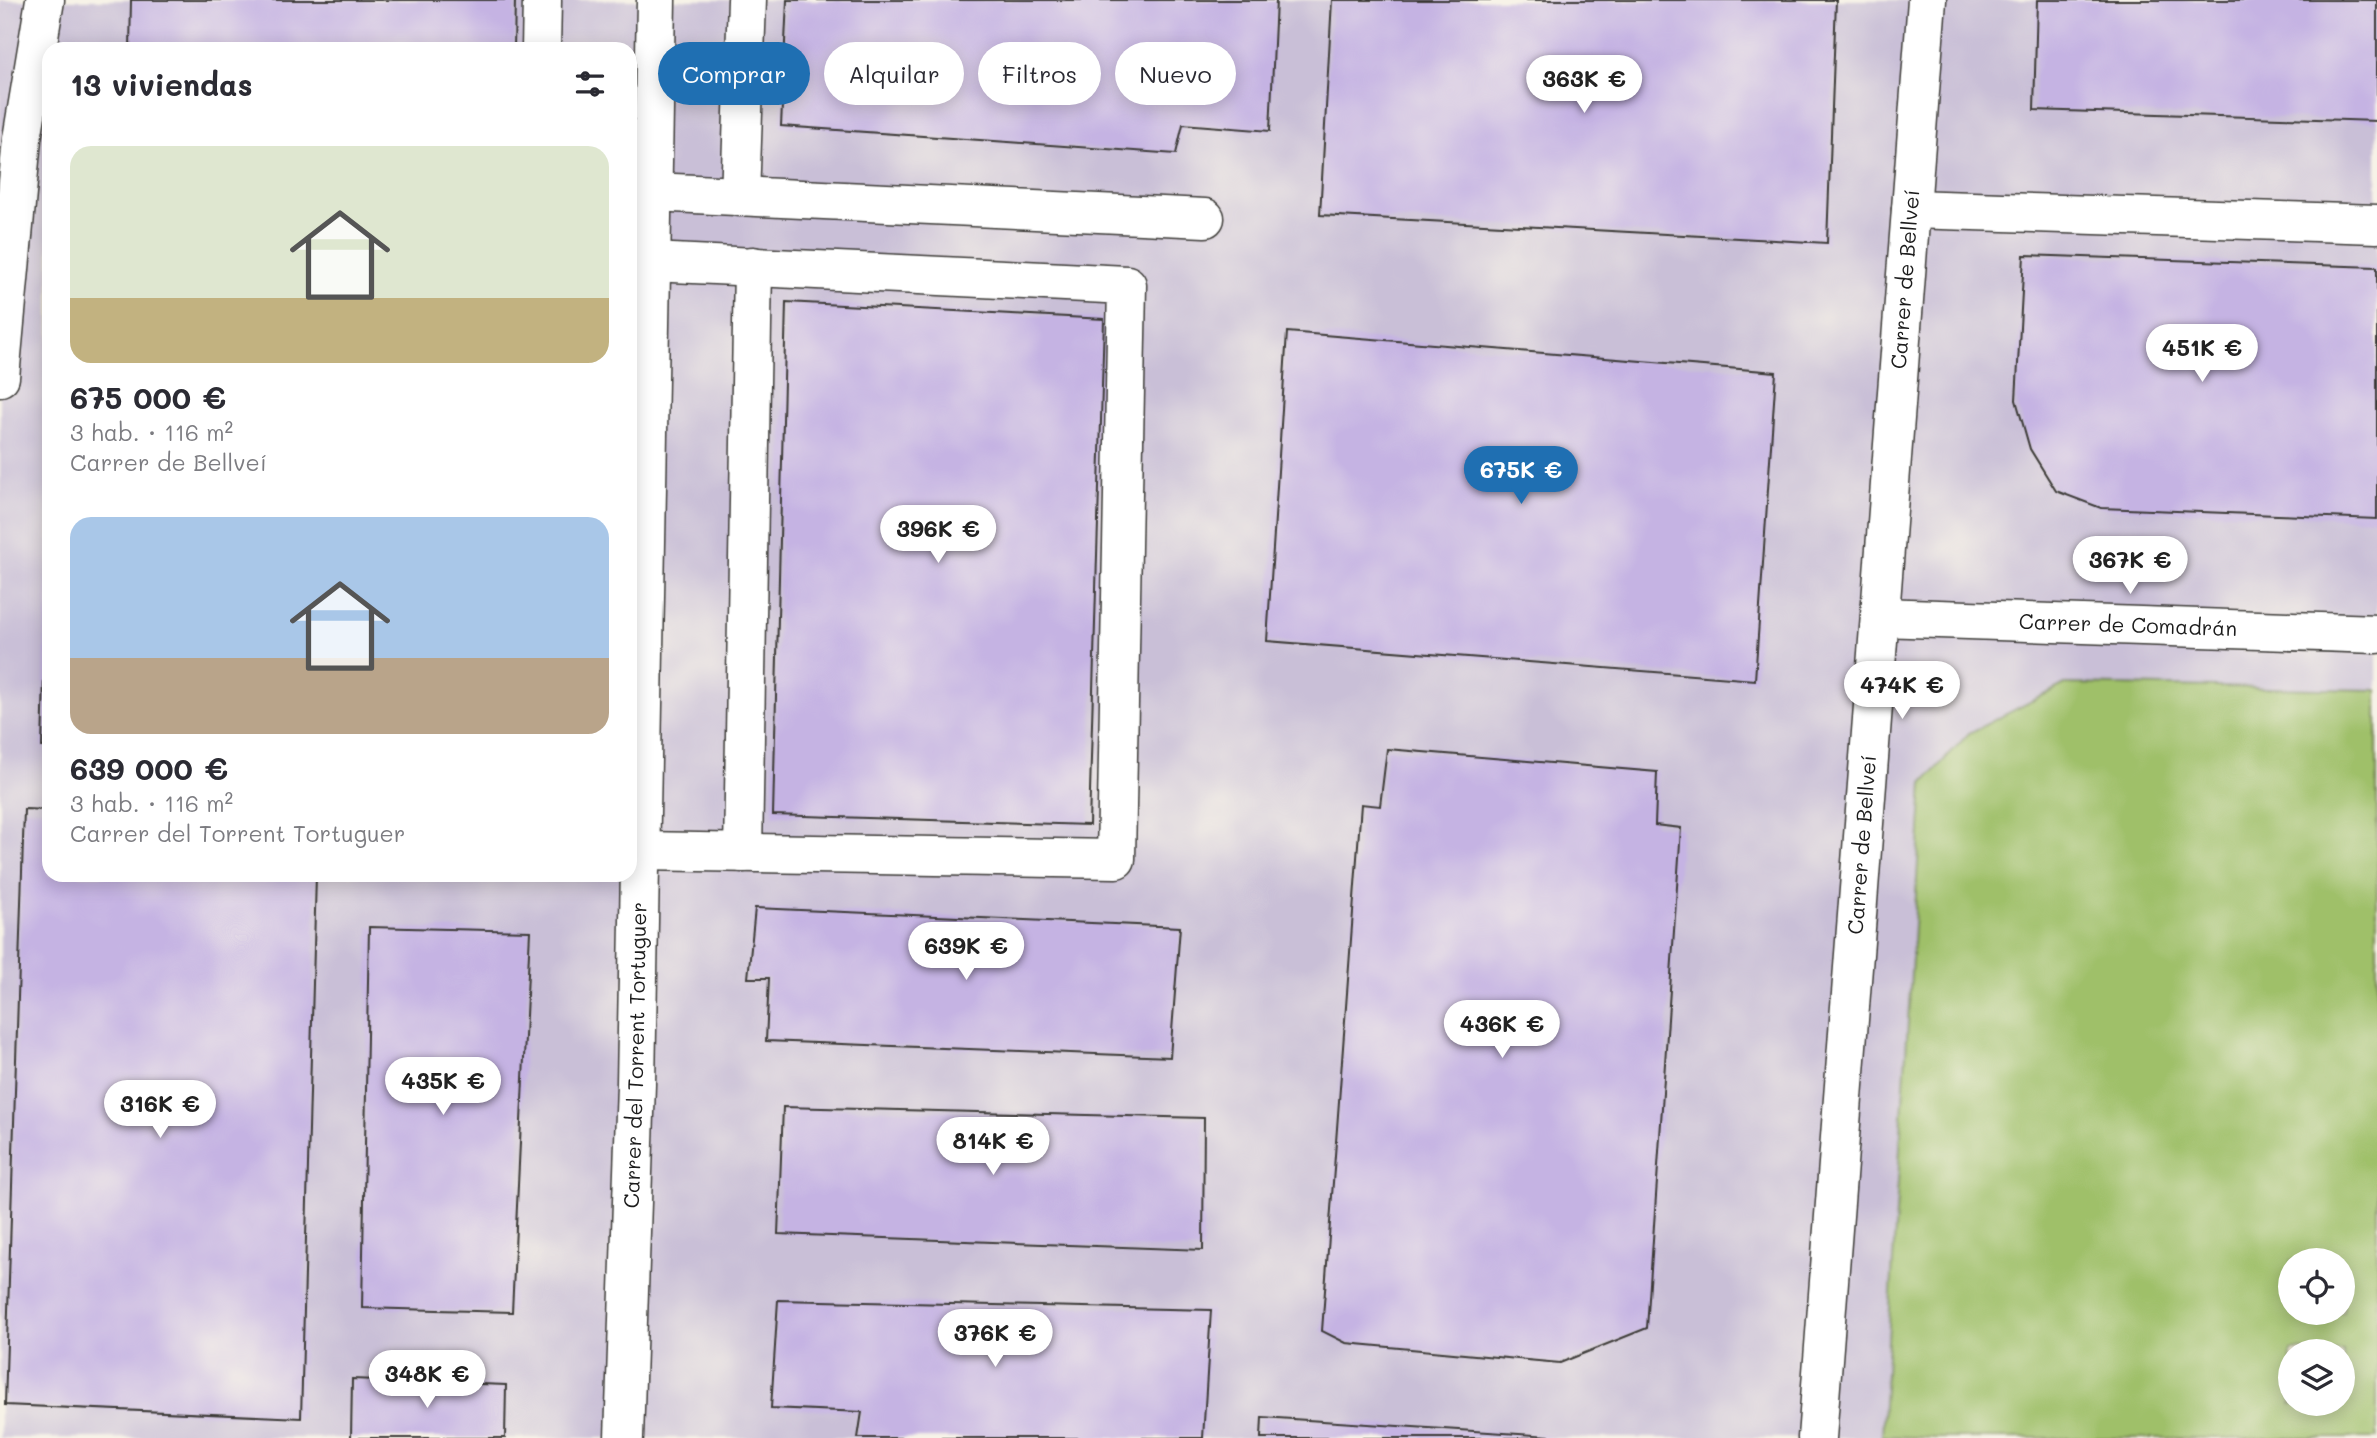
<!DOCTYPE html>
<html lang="es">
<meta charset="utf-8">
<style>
body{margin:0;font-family:Mali,sans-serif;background:#f7f7f7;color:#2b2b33;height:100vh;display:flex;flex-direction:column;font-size:26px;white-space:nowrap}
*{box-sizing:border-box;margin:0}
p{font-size:23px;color:#7c7c81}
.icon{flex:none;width:38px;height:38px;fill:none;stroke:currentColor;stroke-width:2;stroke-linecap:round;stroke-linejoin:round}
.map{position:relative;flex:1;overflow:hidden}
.side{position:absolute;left:42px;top:42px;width:595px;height:840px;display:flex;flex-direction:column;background:#fff;border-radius:21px;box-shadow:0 4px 18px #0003}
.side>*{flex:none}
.guide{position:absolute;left:658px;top:42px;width:665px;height:63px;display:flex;gap:14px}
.tools{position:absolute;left:2278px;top:1248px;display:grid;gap:14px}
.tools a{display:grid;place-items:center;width:77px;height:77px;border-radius:50%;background:#fff;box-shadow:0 4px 18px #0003;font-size:35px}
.price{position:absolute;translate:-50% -60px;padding:0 16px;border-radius:24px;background:#fff;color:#222;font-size:23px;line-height:46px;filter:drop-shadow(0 2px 4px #0008)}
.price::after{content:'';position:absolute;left:50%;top:42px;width:21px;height:16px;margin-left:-10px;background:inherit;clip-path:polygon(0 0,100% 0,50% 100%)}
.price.selected{background:#1f6fb2;color:#fff}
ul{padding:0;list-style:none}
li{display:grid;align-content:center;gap:14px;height:371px;padding:0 28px}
li span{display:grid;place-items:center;height:217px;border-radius:21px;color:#555}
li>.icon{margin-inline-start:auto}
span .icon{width:126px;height:126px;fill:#fffc;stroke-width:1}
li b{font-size:30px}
h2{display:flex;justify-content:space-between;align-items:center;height:84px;padding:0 28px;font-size:30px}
.tag{padding:0 24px;border-radius:32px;background:#fff;box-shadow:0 4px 18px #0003;font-size:24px;line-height:63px}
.tag.selected{background:#1f6fb2;color:#fff}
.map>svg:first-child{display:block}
.industrial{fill:#c9bfd7;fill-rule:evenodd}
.green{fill:#9fc069;stroke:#5e6e42;stroke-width:2;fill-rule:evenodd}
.building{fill:#c5b3e3}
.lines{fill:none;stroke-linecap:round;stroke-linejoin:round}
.minor-casing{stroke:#3c3b37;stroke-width:41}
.minor{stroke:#fff;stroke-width:38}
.labels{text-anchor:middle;stroke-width:5;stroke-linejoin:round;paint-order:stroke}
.street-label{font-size:21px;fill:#1c1c1c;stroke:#f7f3e8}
</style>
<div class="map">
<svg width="2377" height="1438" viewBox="0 0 2377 1438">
<rect width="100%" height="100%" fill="#f7f3e8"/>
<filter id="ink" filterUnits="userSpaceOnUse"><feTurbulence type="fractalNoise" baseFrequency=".0143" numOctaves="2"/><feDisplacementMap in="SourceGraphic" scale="14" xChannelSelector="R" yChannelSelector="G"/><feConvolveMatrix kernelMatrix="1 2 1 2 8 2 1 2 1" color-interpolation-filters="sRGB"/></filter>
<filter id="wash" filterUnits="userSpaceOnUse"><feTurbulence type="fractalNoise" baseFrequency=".00686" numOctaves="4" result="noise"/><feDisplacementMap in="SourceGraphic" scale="28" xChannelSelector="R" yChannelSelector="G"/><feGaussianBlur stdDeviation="1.57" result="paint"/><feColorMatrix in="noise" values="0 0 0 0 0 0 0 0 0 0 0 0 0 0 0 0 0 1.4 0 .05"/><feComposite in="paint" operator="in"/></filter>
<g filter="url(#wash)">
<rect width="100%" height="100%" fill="#f0ead3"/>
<path class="industrial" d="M0,0H2377V1438H0ZM49,49H630V875H49ZM2291,1260H2343V1312H2291ZM2291,1351H2343V1404H2291Z"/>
<path class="green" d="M2065,684L2377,690V1438H1935L1882,1436L1923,783L1969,733ZM2291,1260H2343V1312H2291ZM2291,1351H2343V1404H2291Z"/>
<g id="blocks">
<path class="building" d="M131,0H515L514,49H130Z
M787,0H1276L1270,131L1183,124L1176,154L781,126Z
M1332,0H1836L1827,243L1320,215Z
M2037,0H2377V121L2034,110Z
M2024,255L2377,267V519L2101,508L2056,491L2030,449L2016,400Z
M786,302L1104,319L1089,825L773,815Z
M1287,332L1776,372L1755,680L1267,641Z
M47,571H49V747H42Z
M1387,749L1657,772L1655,825L1681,828L1647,1328L1560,1363L1346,1343L1322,1331L1361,804L1380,806Z
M24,809L49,810V875H316L301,1418L5,1405Z
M755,908L1180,927L1170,1057L766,1041L769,978H748Z
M369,927L530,931L512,1312L362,1308Z
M783,1107L1204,1118L1203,1250L778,1234Z
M778,1300L1211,1310L1203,1438H858L862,1412L771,1408Z
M352,1379L506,1385L505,1438H351Z
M1262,1417L1549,1436V1438H1261Z"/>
</g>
</g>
<g filter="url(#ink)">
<use href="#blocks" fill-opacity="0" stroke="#3c3b37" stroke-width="2"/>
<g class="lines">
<g class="minor-casing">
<g id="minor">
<path d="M541,49L542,0"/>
<path d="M652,192L1205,218"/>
<path d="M740,197L747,0"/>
<path d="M1911,209L2377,224"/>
<path d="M0,377L22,139L45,0"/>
<path id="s1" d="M1880,617L2377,634"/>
<path d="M640,851L1116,859L1127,285L651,262"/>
<path d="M743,853L753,266"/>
<path id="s2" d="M624,1438L636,1084L656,0"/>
<path id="s3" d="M1817,1438L1927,0"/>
</g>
</g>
<use href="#minor" class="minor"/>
</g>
</g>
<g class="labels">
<g class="street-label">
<text dy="7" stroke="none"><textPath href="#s3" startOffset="1162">Carrer de Bellveí</textPath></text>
<text dy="7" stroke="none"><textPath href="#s1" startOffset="248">Carrer de Comadrán</textPath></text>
<text dy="7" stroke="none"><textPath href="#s3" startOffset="595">Carrer de Bellveí</textPath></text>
<text dy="7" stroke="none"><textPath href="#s2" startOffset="383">Carrer del Torrent Tortuguer</textPath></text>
</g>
</g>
</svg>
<div class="tools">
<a><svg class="icon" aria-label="locate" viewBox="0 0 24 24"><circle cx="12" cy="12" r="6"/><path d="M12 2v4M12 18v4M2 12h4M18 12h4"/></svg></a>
<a><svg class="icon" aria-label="layers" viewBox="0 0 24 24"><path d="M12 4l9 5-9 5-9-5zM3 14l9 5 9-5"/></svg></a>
</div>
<b class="price" style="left:1584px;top:115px">363K €</b>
<b class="price" style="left:2202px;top:384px">451K €</b>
<b class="price selected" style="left:1521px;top:506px">675K €</b>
<b class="price" style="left:938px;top:565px">396K €</b>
<b class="price" style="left:2130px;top:596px">367K €</b>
<b class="price" style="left:1902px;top:721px">474K €</b>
<b class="price" style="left:966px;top:982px">639K €</b>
<b class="price" style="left:1502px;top:1060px">436K €</b>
<b class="price" style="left:443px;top:1117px">435K €</b>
<b class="price" style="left:160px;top:1140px">316K €</b>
<b class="price" style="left:993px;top:1177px">814K €</b>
<b class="price" style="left:995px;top:1369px">376K €</b>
<b class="price" style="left:427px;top:1410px">348K €</b>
<div class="guide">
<a class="tag selected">Comprar</a>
<a class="tag">Alquilar</a>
<a class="tag">Filtros</a>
<a class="tag">Nuevo</a>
</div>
<section class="side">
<h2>13 viviendas<svg class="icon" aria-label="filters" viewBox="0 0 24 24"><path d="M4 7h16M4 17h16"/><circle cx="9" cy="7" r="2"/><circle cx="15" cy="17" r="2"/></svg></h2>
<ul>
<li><span style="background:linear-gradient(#dfe7d0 70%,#c2b280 0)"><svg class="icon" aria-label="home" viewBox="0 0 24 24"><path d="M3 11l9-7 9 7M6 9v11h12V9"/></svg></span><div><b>675 000 €</b><p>3 hab. · 116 m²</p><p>Carrer de Bellveí</p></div></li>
<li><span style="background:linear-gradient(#a9c7e8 65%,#b9a48a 0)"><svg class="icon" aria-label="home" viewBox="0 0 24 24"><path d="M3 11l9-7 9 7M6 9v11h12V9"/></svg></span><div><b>639 000 €</b><p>3 hab. · 116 m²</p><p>Carrer del Torrent Tortuguer</p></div></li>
</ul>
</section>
</div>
